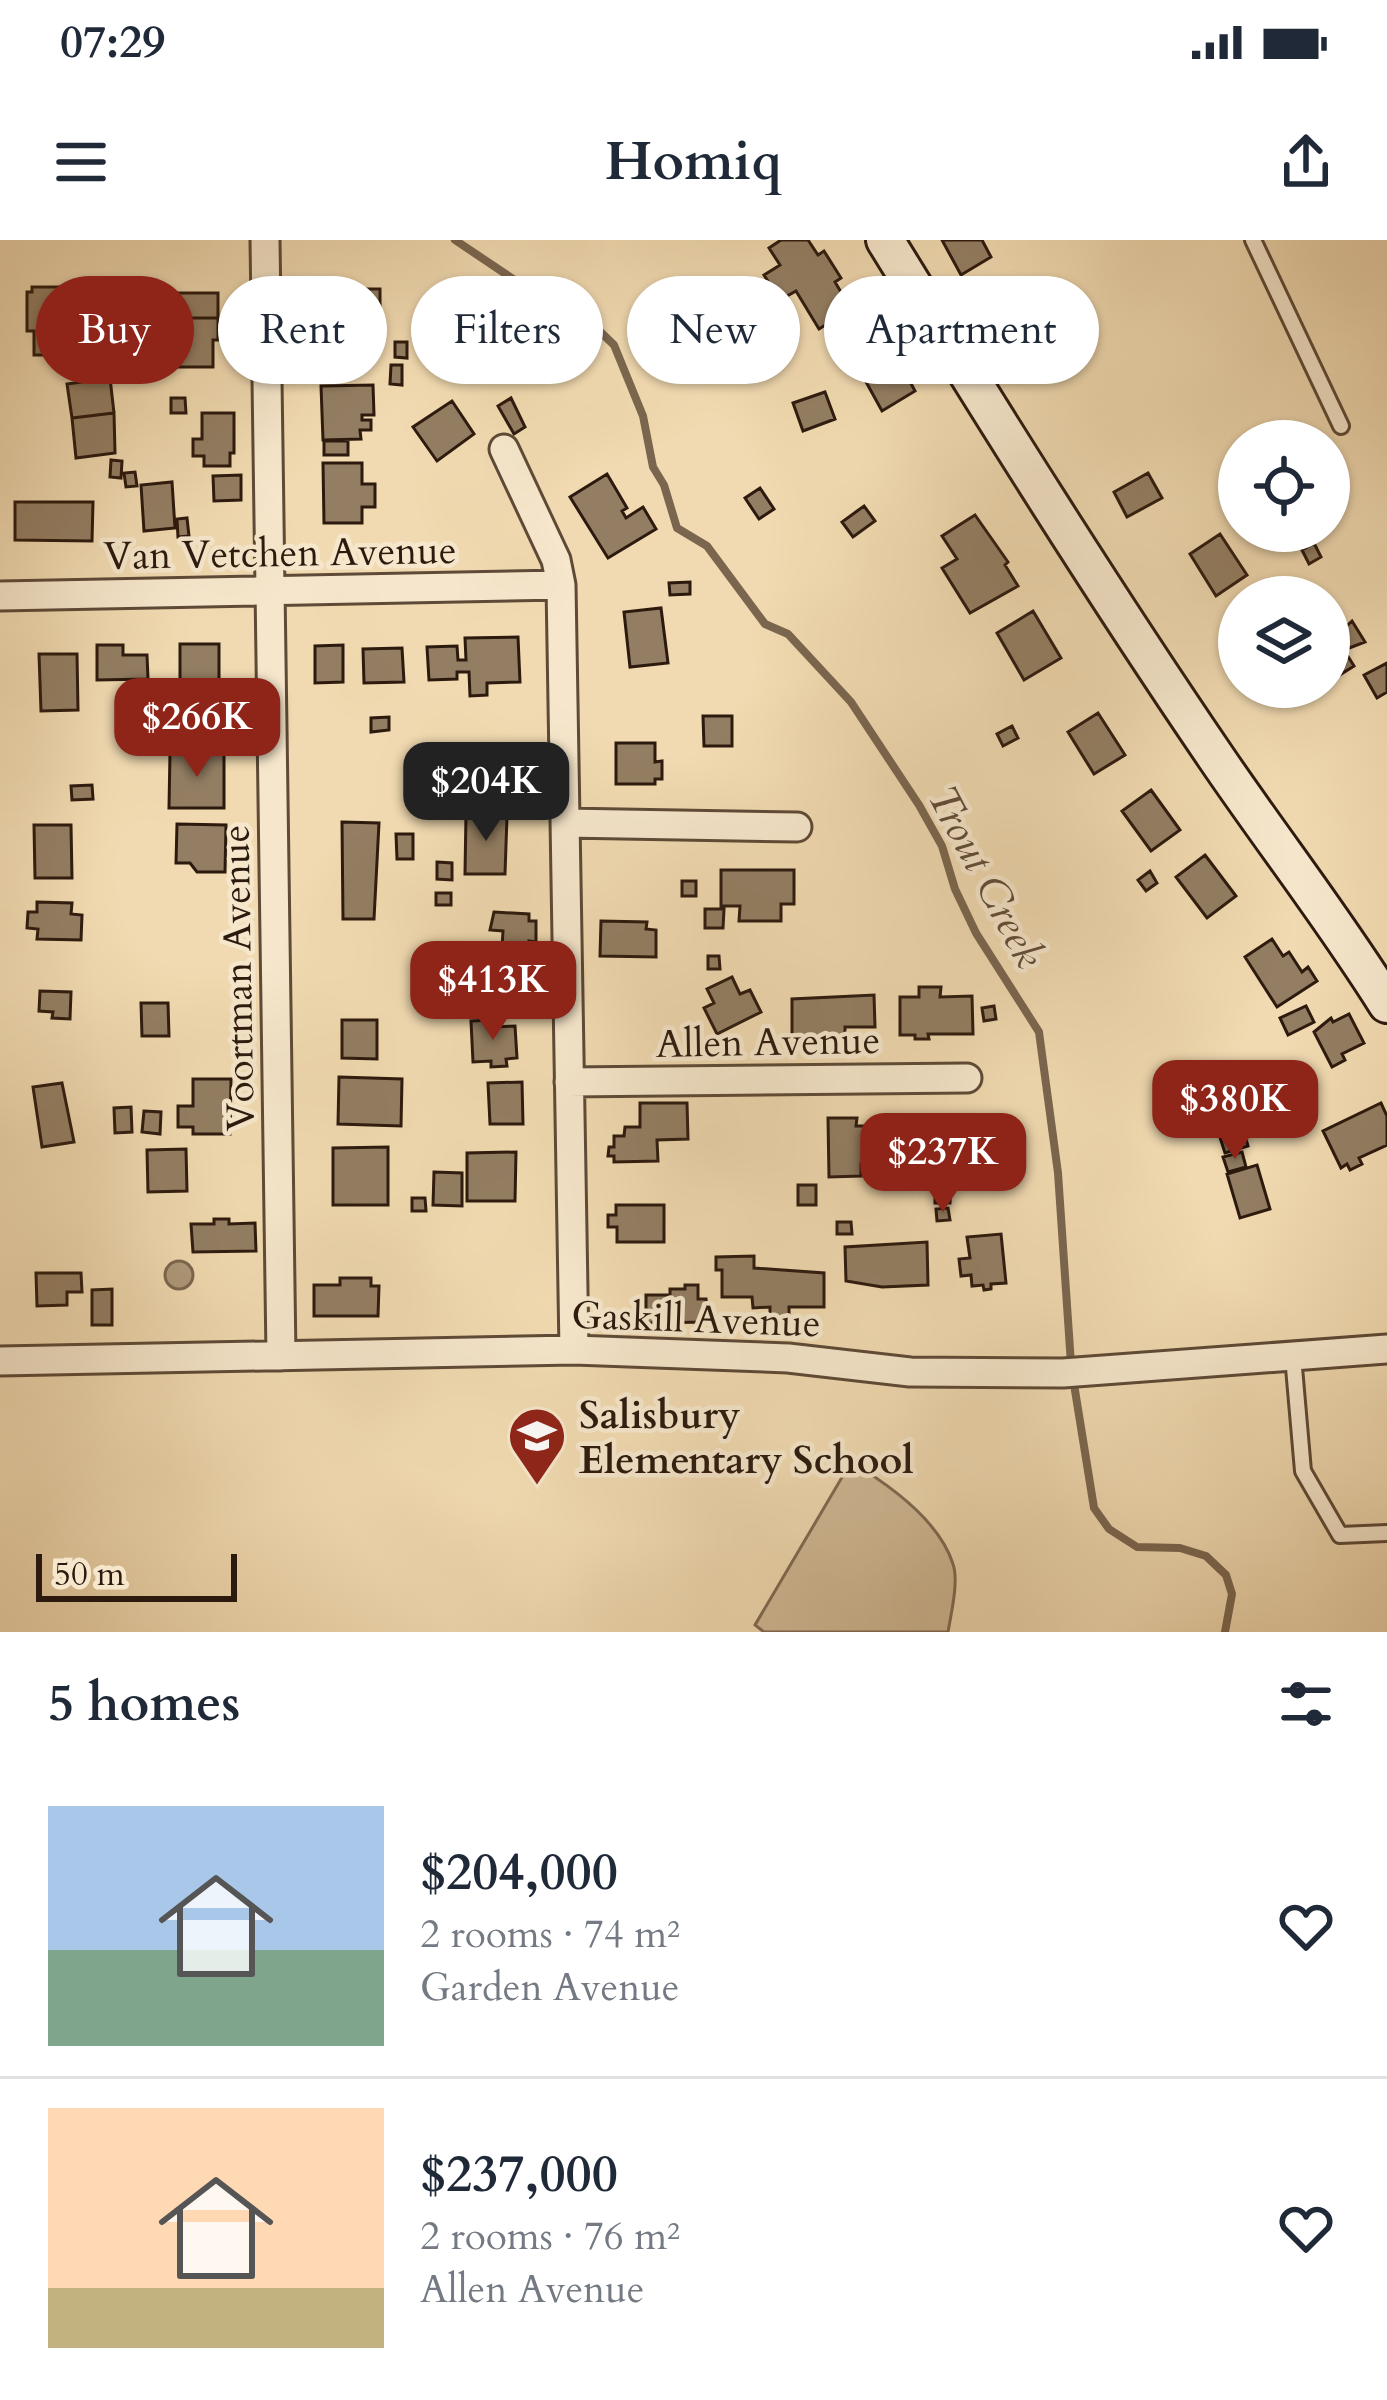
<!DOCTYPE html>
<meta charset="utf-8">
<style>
body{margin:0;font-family:Cardo,serif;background:#f2f2f3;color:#1f2937;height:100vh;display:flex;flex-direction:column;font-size:45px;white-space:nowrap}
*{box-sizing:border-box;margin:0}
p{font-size:39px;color:#747a83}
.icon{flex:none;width:66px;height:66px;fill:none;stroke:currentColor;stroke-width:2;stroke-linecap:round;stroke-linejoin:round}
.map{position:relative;height:1392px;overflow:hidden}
.sheet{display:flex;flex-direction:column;background:#fff;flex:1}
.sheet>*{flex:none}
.top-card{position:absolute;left:36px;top:36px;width:1317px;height:108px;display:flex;gap:24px}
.buttons{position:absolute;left:1218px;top:180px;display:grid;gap:24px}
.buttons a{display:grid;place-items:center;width:132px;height:132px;border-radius:50%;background:#fff;box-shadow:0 3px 9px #0004;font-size:60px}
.scale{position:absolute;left:36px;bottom:30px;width:201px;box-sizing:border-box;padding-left:12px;border:6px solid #2d1a0e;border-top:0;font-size:33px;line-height:42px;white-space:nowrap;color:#2d1a0e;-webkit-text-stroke:9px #f6e7cc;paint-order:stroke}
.price{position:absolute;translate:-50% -102px;padding:0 27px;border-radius:24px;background:#8f2418;color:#fff;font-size:39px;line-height:78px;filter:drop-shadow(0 3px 6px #0008)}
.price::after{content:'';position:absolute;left:50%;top:72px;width:36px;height:27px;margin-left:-18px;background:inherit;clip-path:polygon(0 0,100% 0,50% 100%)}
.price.on{background:#222;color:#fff}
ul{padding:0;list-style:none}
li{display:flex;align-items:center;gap:36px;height:300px;padding:0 48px}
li+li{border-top:3px solid #e0e1e3}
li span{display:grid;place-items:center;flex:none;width:336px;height:240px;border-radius:0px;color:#555}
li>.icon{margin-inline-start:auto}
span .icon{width:144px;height:144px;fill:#fffc;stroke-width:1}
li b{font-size:51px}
h2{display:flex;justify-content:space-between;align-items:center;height:144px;padding:0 48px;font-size:51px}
.chip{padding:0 42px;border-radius:54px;background:#fff;box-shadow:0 3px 9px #0004;font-size:42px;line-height:108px}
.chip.on{background:#8f2418;color:#fff}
.status{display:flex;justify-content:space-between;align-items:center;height:84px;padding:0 60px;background:#fff;direction:ltr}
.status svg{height:33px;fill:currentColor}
header{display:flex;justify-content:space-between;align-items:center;height:156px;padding:0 48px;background:#fff;font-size:54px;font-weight:700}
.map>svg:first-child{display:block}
.green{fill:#d0b995;stroke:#7e6a52;stroke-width:3}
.water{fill:#ae997a;stroke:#7a664f;stroke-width:3}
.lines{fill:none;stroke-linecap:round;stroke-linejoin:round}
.stream{stroke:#7a664f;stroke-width:8}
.building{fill:#937e63;stroke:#2d1a0e;stroke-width:3}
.service-casing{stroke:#5e4a37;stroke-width:20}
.minor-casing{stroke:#5e4a37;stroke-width:33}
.secondary-casing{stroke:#2d1a0e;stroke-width:42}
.service{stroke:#f6e7cc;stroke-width:14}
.minor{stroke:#f6e7cc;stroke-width:27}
.secondary{stroke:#f6e7cc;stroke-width:36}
.labels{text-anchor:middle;stroke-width:9;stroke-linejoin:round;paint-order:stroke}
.street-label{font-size:39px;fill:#2d1a0e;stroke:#f6e7cc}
.poi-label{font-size:39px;font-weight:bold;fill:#2d1a0e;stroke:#f6e7cc;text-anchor:start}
.water-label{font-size:42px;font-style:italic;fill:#614d39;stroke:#f6e7cc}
</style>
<div class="status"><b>07:29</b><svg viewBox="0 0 49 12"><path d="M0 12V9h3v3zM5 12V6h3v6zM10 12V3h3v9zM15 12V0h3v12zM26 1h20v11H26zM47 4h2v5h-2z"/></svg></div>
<header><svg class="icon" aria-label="menu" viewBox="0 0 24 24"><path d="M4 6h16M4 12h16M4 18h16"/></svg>Homiq<svg class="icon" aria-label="share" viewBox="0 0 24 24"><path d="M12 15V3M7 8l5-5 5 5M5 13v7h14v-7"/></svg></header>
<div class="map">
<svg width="1387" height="1392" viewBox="0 0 1387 1392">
<rect width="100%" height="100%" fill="#f1dab1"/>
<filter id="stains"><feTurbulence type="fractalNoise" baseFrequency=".00167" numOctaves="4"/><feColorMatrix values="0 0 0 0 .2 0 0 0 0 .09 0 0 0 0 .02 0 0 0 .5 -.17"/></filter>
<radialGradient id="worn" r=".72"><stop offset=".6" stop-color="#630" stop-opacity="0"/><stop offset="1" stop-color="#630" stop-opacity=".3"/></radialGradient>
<path class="green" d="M851,1222C888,1244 939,1280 953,1324C959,1341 951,1374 948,1392H764L755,1385Z"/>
<path class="water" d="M165 1035a14 14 0 1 1 28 0a14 14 0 1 1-28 0Z"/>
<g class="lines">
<path class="stream" d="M455,0L543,59L587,79L614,105L643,176L653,227L664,245L677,288L707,306L765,384L788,394L851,462L919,565L942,606L955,649L976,693L1039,792L1058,933L1071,1124
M1073,1138L1094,1268L1109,1289L1137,1307L1180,1308L1206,1316L1226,1335L1232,1354L1225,1392"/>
</g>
<path class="building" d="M781,0H808L818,15L824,11L841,38L835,42L851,69L819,89L796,51L780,60L764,35L780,25L769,8Z
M942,0H982L991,17L961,35Z
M32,47H61L62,91H57V115H34V91H27V52H32Z
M323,49H380V78H362V103H323Z
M149,53H218V78H149Z
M149,78H218V100H213V127H166V101H149Z
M395,102H407V118L395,117Z
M109,120H118L120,136H110Z
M899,121L915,151L882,171L865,140Z
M391,125H402V145L390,144Z
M110,138L114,173L72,178L67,144Z
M373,145L374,175H362V180H371V190H360L361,199L323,200L321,146Z
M825,152L835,179L803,191L793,163Z
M171,158H185L186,173H171Z
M511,158L525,187L514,194L498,166Z
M452,161L474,194L437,221L413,187Z
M114,173L115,213L76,218L72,178Z
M202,173H234V213H230V226H204V216H193V199H202Z
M324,201H348V215H324Z
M111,220L122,221L121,238L110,237Z
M323,223H362V244H375V267H362V283H324Z
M135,232L137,246L126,247L124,233Z
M1148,233L1162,258L1127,277L1114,252Z
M607,234L627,268L622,271L626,278L643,267L656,289L608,318L570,257Z
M241,235V260L214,261L213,236Z
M172,242L175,288L144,291L141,245Z
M760,248L774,269L759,279L745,258Z
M15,262H93L92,301L15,300Z
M864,266L875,281L853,297L842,282Z
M975,275L1008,322L1005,325L1018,346L970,373L942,328L957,319L942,296Z
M187,278L189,296L178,297L177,279Z
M1220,294L1247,335L1216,356L1190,314Z
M1314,303L1321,317L1309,324L1302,310Z
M690,342V354L670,355L669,343Z
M661,368L668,423L630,427L624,372Z
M1033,371L1061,418L1024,440L997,393Z
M1352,381L1365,402L1344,410L1354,426L1330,441L1329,389L1332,387L1337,395Z
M518,397L520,442L487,443V455L470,456L469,432H457V439L429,440L427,407L457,406L458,420H466L465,398Z
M180,404H219V481L180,480Z
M97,405H123V415H147L148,439L97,440Z
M343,405V442L315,443V406Z
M402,408L404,442L364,443L363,409Z
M39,414H77L78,470L41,471Z
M1387,423V452L1377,458L1364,435Z
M1098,473L1125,515L1094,534L1068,492Z
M703,476H732V506H704Z
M142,477L162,478V498L142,497Z
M389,477V490L371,492V478Z
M1012,486L1018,498L1003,506L997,494Z
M616,503H655V522L662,521V539H655V544H616Z
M455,507L508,508L506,560L468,559L469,538H454Z
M170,512H224V568H169Z
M92,545L93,559L72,560L71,546Z
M1151,550L1180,590L1151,611L1122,571Z
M466,574L507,576L505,634H465Z
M342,582L379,583L374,679H343Z
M177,584L226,585L225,632H197L190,623H176Z
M34,585H71L72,638H35Z
M396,594H413V619H397Z
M1205,615L1236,656L1207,678L1176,637Z
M437,622L452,623V640L437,639Z
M721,630H794V664H781V681H739L740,666H721Z
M1150,631L1157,643L1146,651L1138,640Z
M682,641H696V656H682Z
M436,653H451V665H436Z
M37,662L72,663L71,674L82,675L81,700L37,699L38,689L27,688L28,672H37Z
M705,669H724L723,688H705Z
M494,672L529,674V681H536V702L529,701V709L502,708L503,691L490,690Z
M601,681L647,682L646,689L656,690V717L600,716Z
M1272,699L1283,716L1289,712L1302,732L1308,727L1317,741L1277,767L1245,717Z
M708,716H719L720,729H708Z
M732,737L740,754L750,750L761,772L717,794L704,768L714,763L707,749Z
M919,747H941L940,757L972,756L973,794H928L929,799H915V795H900V757H919Z
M40,751L71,752L70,779L52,778L53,772L39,771Z
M874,755L875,787H845V796H792V759Z
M141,763H168L169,796H142Z
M994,766L996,779L984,781L982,768Z
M1306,766L1314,782L1288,795L1280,778Z
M1349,774L1364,803L1342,814L1345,820L1332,827L1314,792L1331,778L1333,782Z
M342,780H377V819L342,818Z
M492,780V787L515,786L517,818L506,819L507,826L491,827V821L473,822L471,781Z
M339,837L402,839L401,886L338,884Z
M193,839H231L230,894H193V887H178V866H193Z
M522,842L523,884H490L488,843Z
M62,843L74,902L42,907L33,847Z
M640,863H687L688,899L657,900L658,921L614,922V916H608L609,907H614V896H624L625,887H640Z
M1381,863L1387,876V905L1359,918L1362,924L1350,930L1347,924L1341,928L1323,891Z
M131,867L132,892L115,893L114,868Z
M144,871L161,872L160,894L142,892Z
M828,878H857L856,886H880V892H906V924H861V936L829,937Z
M1241,881L1248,906L1225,913L1217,888Z
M388,907V965H333V908Z
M186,909L187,951L148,952L147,910Z
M516,912L515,961H467V913Z
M1242,912L1246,927L1228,932L1223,917Z
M1257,925L1270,969L1240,978L1227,934Z
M434,932L462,933V966L433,965Z
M798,945H816V965H798Z
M935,949H951L950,963H935Z
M412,958H425L426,971H412Z
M616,965H664V1002H617V987H608V975H616Z
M948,968L950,980L937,981L936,969Z
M214,979H229V984L255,983L256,1011L193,1012L191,984H214Z
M837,982H851L852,994H837Z
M1001,994L1006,1043L991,1044V1049L984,1050L983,1045L972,1046L971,1035L961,1036L959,1019L970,1018L967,997Z
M927,1002L928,1045L882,1047L846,1041L845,1007Z
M754,1016V1028L824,1033V1067H789V1076H770V1067L753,1068L752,1057H722V1030H716V1017Z
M36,1033H81L82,1052H67V1065L37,1066Z
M340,1038H371V1046H379L378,1076H314V1045H340Z
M685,1045H698V1059H706L707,1082L646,1083V1055H670V1049H685Z
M112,1049V1085H92V1050Z"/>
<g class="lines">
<g class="service-casing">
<path id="service" d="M1253,0L1341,186
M1293,1116L1303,1231L1340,1295L1387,1293"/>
</g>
<g class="minor-casing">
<path id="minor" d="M265,0L281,1116
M504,209L556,320L561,345L574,1110
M0,356L561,345
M565,583L797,587
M569,842L967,838
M0,1121L574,1110L788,1118L910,1132L1063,1133L1387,1109"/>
</g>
<g class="secondary-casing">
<path id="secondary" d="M885,0C992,174 1100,347 1215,516C1272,600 1334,679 1387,764"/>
</g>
<use href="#service" class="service"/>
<use href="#minor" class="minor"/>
<use href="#secondary" class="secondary"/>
</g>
<defs>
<g id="school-pin" transform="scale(3)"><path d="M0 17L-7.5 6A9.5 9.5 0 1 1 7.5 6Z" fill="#8f2418" stroke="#f6e7cc"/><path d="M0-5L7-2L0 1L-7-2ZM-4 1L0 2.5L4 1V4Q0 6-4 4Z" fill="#fff"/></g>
</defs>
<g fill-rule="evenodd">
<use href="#school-pin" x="537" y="1196"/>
</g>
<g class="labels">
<g class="street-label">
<text transform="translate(280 312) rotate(-1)" y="14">Van Vetchen Avenue</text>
<text transform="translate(237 738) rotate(-91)" y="14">Voortman Avenue</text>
<text transform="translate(768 801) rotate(-1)" y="14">Allen Avenue</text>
<text transform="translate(696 1078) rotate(2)" y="14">Gaskill Avenue</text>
</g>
<g class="poi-label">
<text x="579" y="1188">Salisbury<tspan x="579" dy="45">Elementary School</tspan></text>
</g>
<g class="water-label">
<text transform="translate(987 636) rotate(62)" y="15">Trout Creek</text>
</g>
</g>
<rect width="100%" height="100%" filter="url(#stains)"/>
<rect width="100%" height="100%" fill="url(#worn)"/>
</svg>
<div class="buttons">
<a><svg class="icon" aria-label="locate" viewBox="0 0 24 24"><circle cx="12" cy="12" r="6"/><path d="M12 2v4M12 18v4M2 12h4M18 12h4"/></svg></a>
<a><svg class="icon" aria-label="layers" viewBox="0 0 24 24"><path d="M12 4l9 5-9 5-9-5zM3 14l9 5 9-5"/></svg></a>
</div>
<div class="scale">50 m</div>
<b class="price" style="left:197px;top:540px">$266K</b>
<b class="price on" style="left:486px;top:604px">$204K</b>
<b class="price" style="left:493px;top:803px">$413K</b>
<b class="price" style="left:1235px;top:922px">$380K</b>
<b class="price" style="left:943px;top:975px">$237K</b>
<div class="top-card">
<a class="chip on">Buy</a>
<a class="chip">Rent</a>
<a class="chip">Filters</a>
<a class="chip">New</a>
<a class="chip">Apartment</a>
</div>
</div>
<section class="sheet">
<h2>5 homes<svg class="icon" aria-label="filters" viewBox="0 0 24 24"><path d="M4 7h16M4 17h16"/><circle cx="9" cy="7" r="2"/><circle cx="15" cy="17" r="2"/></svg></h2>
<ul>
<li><span style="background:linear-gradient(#a9c7e8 60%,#7fa58c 0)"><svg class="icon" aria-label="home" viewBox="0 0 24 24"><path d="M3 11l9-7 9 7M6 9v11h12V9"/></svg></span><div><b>$204,000</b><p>2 rooms · 74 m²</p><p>Garden Avenue</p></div><svg class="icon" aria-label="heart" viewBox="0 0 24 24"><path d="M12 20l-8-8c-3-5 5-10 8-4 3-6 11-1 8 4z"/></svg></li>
<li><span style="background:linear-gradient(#ffd9b3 75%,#c2b280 0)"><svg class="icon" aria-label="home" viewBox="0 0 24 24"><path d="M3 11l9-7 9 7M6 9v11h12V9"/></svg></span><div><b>$237,000</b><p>2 rooms · 76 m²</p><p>Allen Avenue</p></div><svg class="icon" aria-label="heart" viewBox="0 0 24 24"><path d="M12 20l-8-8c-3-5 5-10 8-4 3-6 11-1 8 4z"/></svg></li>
</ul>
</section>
